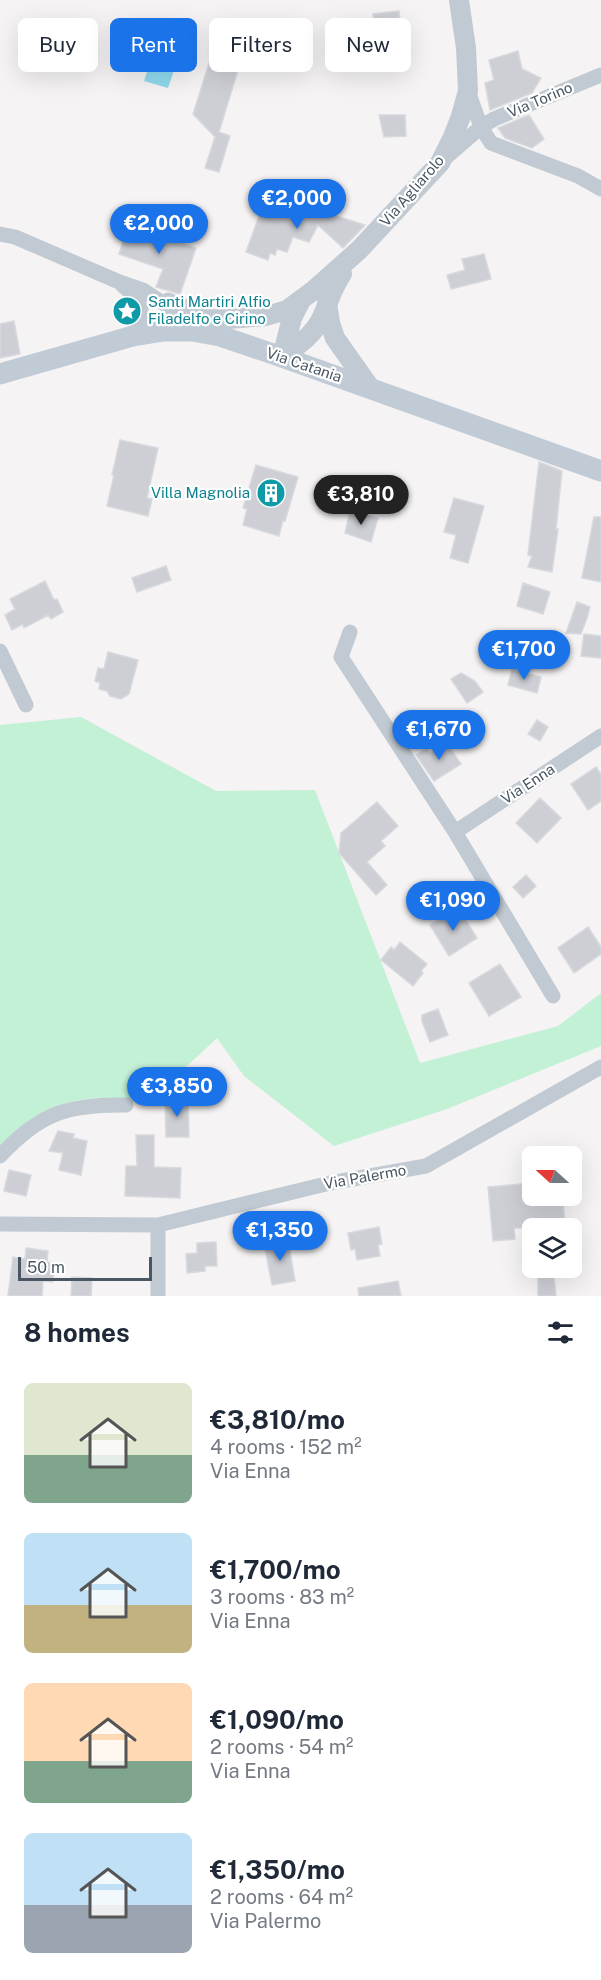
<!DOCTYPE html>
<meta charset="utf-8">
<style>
body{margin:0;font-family:"Public Sans",sans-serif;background:#f6f6f7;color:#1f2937;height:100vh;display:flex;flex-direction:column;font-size:22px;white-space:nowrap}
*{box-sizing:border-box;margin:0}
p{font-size:20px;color:#747a83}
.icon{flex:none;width:33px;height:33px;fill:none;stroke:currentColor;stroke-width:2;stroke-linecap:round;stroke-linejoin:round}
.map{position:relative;height:1296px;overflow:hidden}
.sheet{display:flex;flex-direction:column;background:#fff;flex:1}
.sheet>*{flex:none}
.guide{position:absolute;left:18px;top:18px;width:566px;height:54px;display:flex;gap:12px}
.needle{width:39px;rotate:291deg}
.tools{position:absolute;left:522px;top:1146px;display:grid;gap:12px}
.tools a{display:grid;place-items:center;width:60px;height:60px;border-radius:9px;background:#fff;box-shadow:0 6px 24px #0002;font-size:30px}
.scale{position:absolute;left:18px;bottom:15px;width:134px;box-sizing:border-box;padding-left:6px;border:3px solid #4a5661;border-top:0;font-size:16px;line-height:21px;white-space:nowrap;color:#4a5661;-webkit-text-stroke:4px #fff;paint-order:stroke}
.price{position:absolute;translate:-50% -51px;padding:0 14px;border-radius:21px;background:#1a73e8;color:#fff;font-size:20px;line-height:39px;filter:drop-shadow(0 2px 3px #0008)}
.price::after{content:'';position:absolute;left:50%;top:36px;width:18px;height:14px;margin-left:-9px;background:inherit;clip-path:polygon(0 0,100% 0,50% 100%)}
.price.active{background:#222;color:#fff}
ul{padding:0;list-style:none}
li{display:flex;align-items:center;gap:18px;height:150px;padding:0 24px}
li span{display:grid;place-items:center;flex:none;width:168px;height:120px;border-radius:9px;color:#555}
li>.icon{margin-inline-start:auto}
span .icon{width:72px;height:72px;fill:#fffc;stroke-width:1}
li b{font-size:26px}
h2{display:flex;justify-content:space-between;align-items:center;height:72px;padding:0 24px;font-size:26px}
.pill{padding:0 21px;border-radius:9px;background:#fff;box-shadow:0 6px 24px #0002;font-size:21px;line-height:54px}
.pill.active{background:#1a73e8;color:#fff}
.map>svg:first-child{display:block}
.green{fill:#c3f1d5}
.water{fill:#90daee}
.building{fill:#cdcfd5;stroke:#d7d9de;stroke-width:1.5}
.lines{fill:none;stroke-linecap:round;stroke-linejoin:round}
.minor{stroke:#c1cad2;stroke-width:15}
.tertiary{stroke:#c1cad2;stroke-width:20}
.secondary{stroke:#c1cbd6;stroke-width:21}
.labels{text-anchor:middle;stroke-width:4.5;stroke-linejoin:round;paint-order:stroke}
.street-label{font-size:15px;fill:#4a5661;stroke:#fff}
.culture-label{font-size:15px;fill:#0d838f;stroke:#fff;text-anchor:start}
</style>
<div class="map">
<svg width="601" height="1296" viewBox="0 0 601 1296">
<rect width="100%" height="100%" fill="#f5f3f3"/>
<path class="green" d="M81,717L216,791L315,790L420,1063L558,1026L601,993V1046L447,1109L334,1146L244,1076L217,1038C193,1060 171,1084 141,1096C128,1102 109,1097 95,1098C51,1102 29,1117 0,1148V725Z"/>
<path class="water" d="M161,30L185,38L168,88L144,81Z"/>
<path class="building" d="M399,11L402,41L377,44L373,14Z
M219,32L247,41L219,132L230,136L219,172L205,168L215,137L193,114Z
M518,51L522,69L541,78L532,93L490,110L485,83L494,80L489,60Z
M379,115H405L406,136L384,137Z
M529,115L544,139L532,148L505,138L498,128Z
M291,201L324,212L365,225L343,248L318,225L309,242L293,237L287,252L277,249L275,255L270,253L268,260L246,252L262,208L292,219L293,216L302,222L306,214Z
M130,220L150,227L149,230L173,239V240L196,248L180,294L156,287L163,269L119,254Z
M484,254L491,279L451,289L447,275L465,270L462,259Z
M14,321L20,354L0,358V324Z
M120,440L158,448L147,498L152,499L148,516L107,506L114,475H112Z
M539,462L562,471L556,529H558L552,572L528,567L532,556L528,555Z
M256,465L298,477L285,521L283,520L279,536L243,525L247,509L243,508Z
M454,498L484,506L468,563L450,558L456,535L444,532Z
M350,510L378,518L371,542L345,533Z
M594,517H601V582L582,578Z
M166,566L171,580L137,592L132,578Z
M45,581L54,600L57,599L63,612L51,619L48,615L24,628L23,624L12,630L5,615L15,609L10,599Z
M523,583L550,592L543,614L517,606Z
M577,602L590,607L587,618L581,634L566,633Z
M584,634L601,636V658L581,656Z
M108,652L138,660L129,694L121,699L110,696L107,691L99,689L100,683L95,681L98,668L104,669Z
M512,669L541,677L537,693L508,685Z
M461,673L475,681L483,692L467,703L451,679Z
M537,720L548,727L540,741L528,734Z
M446,742L461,764L434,781L416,755L427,748L430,753Z
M596,767L601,774V801L588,810L571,784Z
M540,798L561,818L537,843L516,823Z
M377,802L398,826L381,841L385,846L367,862L387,885L376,895L339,853L341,833Z
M526,875L536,886L523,898L513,887Z
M458,908L477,938L449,956L430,925Z
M588,927L601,947V954L574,973L558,948Z
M400,942L427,964L421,971L423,973L413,986L381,960L391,947L394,950Z
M500,964L521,997L489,1016L469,983Z
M438,1009L448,1035L430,1042L422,1021V1015Z
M188,1098L189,1137H166L165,1099Z
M58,1131L74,1134L73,1138L87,1141L81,1175L59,1170L63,1153L49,1151Z
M136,1135H154V1167L181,1168L180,1198L125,1196L126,1166H137Z
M9,1170L31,1175L26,1196L4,1191Z
M532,1183V1196H555V1198H563L565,1228H514L515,1239L493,1241L488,1187Z
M379,1227L382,1244L378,1245L380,1256L357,1260L355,1249L351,1250L348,1233Z
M288,1239L295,1281L272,1285L264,1243Z
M216,1242L217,1266H205V1271L187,1273L186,1254L197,1253V1243Z
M26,1248L48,1251L47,1262L55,1263L53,1282L43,1281L42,1296H8L13,1257L25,1259Z
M538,1268H553L556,1296H538Z
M72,1277L92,1278L91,1296H71Z
M398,1281L401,1296H359L358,1288Z"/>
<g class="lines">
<path class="minor" d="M468,91L481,127L491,143L578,176L601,189
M444,159L481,127L494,119L601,75
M0,234L15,237L117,281L143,290L195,324
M122,285C142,301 148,313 133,336
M168,300L213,317
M350,632L341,657L455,832L601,736
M0,651L26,705
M455,832L553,996
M0,1156C40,1113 68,1104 126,1105
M0,1224L158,1225L330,1183L426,1166L601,1067
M158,1225V1296"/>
<path class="tertiary" d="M327,303L330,323L335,338L371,389
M164,331L187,320L229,319L266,316L287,310L314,290L359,250L426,178L440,163L453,137L461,116L468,91L466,48L459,0
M282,357C297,346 314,335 322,317C329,302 332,288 342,274
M282,357L292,318L300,302"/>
<path class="secondary" d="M0,374L133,336L164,331H192L220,336L282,357L601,471"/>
</g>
<defs>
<g id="sight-disc" transform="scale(1.5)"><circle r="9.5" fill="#0f9aa8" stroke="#fff"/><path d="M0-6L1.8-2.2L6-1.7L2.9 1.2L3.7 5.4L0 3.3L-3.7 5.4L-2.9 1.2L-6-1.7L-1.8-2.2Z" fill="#fff"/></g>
<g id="building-disc" transform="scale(1.5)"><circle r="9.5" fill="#0f9aa8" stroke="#fff"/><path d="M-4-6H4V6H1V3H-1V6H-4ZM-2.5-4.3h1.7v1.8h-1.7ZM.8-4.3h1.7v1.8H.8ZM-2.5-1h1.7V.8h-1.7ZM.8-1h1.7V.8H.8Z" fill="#fff"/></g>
</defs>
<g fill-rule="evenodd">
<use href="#sight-disc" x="127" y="311"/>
<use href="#building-disc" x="271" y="493"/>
</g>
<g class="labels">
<g class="street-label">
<text transform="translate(540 100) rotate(-23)" y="5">Via Torino</text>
<text transform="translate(412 191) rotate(-49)" y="5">Via Agliarolo</text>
<text transform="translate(304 365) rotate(19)" y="5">Via Catania</text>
<text transform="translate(528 784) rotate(-33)" y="5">Via Enna</text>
<text transform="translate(365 1177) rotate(-10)" y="5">Via Palermo</text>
</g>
<g class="culture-label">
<text x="148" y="307">Santi Martiri Alfio<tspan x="148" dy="17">Filadelfo e Cirino</tspan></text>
<text x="250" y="498" text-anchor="end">Villa Magnolia</text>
</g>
</g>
</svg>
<div class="tools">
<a><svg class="needle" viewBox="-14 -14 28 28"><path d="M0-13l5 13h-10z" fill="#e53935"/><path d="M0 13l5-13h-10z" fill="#747a83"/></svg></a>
<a><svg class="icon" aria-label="layers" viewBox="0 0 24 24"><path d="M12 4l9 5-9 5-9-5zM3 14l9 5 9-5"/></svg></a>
</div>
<div class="scale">50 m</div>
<b class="price" style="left:297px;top:230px">€2,000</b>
<b class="price" style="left:159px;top:255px">€2,000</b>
<b class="price active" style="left:361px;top:526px">€3,810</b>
<b class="price" style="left:524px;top:681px">€1,700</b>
<b class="price" style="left:439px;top:761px">€1,670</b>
<b class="price" style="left:453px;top:932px">€1,090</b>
<b class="price" style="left:177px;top:1118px">€3,850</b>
<b class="price" style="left:280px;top:1262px">€1,350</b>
<div class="guide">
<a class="pill">Buy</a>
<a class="pill active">Rent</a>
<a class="pill">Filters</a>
<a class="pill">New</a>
</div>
</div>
<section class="sheet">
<h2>8 homes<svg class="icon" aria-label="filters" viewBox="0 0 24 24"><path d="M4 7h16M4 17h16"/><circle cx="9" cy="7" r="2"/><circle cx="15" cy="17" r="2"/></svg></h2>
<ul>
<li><span style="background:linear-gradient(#dfe7d0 60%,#7fa58c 0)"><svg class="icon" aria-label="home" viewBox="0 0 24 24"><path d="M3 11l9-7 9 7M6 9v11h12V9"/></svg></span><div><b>€3,810/mo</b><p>4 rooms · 152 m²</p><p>Via Enna</p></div></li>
<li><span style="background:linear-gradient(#bfe0f5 60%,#c2b280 0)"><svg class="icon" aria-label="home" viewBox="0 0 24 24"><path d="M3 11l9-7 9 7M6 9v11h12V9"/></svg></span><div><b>€1,700/mo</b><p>3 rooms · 83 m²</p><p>Via Enna</p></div></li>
<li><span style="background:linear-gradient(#ffd9b3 65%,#7fa58c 0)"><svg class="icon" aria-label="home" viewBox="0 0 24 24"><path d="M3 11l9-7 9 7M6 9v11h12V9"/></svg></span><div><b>€1,090/mo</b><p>2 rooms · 54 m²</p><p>Via Enna</p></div></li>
<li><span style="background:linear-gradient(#bfe0f5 60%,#9aa5b1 0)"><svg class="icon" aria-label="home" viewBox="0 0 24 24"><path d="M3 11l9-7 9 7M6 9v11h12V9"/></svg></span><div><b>€1,350/mo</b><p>2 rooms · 64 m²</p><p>Via Palermo</p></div></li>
</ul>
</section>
